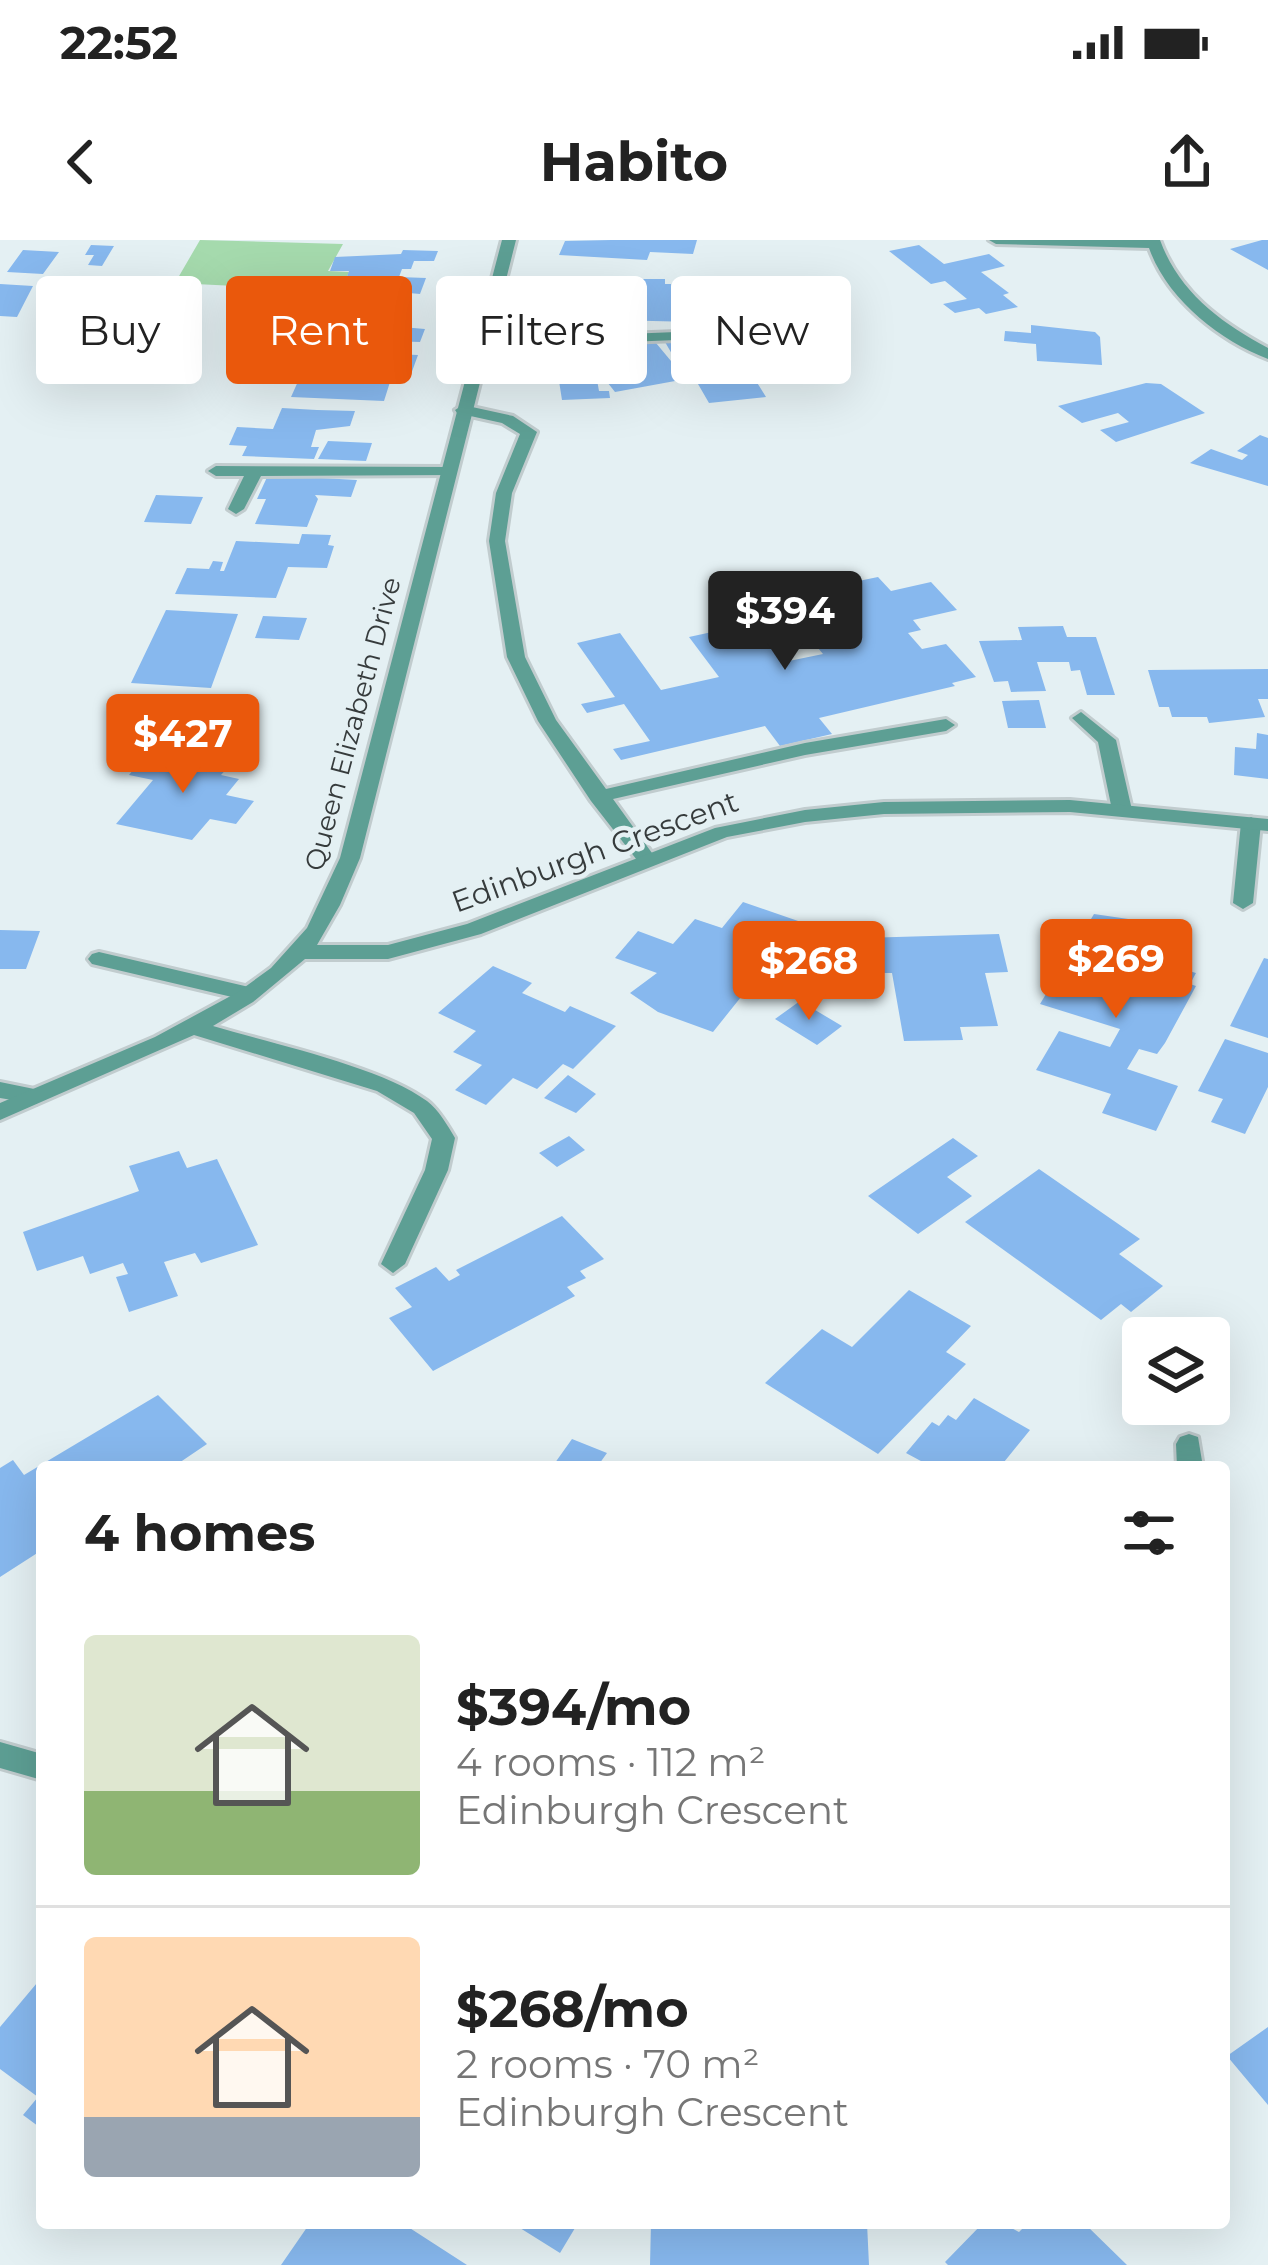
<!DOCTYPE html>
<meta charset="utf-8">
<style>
body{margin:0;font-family:Montserrat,sans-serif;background:#f2f2f2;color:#222;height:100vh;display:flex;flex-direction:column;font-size:45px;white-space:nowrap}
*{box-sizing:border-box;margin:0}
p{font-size:39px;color:#767676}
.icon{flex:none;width:66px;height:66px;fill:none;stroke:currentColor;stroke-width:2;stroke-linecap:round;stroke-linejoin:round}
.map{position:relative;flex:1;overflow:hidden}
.drawer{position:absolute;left:36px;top:1221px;width:1194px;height:768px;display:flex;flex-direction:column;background:#fff;border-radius:12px;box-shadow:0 12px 48px #0002}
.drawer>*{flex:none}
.top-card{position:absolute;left:36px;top:36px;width:1197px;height:108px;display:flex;gap:24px}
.fabs{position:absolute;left:1122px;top:1077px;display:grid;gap:24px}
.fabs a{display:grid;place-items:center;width:108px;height:108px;border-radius:12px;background:#fff;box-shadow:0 12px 48px #0002;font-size:60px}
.price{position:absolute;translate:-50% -102px;padding:0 27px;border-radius:12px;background:#ea580c;color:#fff;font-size:39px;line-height:78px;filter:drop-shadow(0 3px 6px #0008)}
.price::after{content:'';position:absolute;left:50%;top:72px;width:36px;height:27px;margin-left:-18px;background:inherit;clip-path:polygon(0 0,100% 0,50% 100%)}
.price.current{background:#222;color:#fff}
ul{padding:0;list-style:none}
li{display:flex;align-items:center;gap:36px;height:300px;padding:0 48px}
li+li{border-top:3px solid #e0e0e0}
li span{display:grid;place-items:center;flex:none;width:336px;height:240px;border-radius:12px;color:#555}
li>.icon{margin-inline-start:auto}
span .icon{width:144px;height:144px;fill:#fffc;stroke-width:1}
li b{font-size:51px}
h2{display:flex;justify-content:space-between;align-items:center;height:144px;padding:0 48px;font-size:51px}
.chip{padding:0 42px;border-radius:12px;background:#fff;box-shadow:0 12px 48px #0002;font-size:42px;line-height:108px}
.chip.current{background:#ea580c;color:#fff}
.status{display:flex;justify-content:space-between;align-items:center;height:84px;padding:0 60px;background:#fff;direction:ltr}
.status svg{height:33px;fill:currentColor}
header{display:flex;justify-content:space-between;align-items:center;height:156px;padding:0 48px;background:#fff;font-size:54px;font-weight:700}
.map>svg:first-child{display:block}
.green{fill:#a5daad}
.building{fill:#87b8ee}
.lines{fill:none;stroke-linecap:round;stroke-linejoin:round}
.lane-casing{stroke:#c1ccce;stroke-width:6}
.street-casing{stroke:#c1ccce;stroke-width:6}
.lane{fill:#5d9f94;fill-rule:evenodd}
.street{fill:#5d9f94;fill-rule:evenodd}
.labels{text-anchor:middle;stroke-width:9;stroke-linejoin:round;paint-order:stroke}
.far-street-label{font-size:27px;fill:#363b3c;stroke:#e4f0f3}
.street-label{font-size:30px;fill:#363b3c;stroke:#e4f0f3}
</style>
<div class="status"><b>22:52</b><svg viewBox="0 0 49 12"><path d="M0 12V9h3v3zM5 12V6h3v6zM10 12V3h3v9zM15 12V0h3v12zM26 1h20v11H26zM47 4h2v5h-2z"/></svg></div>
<header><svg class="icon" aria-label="back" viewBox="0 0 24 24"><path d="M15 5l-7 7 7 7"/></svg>Habito<svg class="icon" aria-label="share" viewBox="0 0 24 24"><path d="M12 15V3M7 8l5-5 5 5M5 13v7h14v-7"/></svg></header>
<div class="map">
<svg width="1268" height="2025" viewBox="0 0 1268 2025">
<rect width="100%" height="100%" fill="#e4f0f3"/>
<path class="green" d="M200,0L343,4L328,31L349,32L340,51L175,43Z"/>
<path class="building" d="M611,0H697L693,14L650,12L647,20L559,15L565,1Z
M1262,0H1268V30L1230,9Z
M91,5L114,6L102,26L88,25L94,15H85Z
M919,5L944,24L989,14L1005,26L981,32L1009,53L1003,55L1018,67L986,74L979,68L955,73L943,64L967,59L945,41L931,44L889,11Z
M23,10L59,12L43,34L7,32Z
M403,10L438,11L434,21H414L411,29H402L399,37L426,38L420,54L343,47L349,31H330L335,17L401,14Z
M641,39H665V44H671V56H694L695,82L610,80V85H572L573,67L629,70V59H579V45H642Z
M0,44L33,46L17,77L0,76Z
M338,55L398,58L389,80L370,79L367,84L425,89L420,102L291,98L298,82L309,79L311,72L330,73Z
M1031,85L1095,92L1100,97L1102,125L1037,121L1036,104L1004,101L1005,91L1031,93Z
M651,97L686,139L615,152L581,109Z
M707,97L721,119L741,117L766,157L709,163L687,125L679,126L665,102Z
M346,112L418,115L410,137L364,135L366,130H360L356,140L390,142L384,161L291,157L300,137L263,135L270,119L344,118Z
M597,140L599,151H609L610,158L562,160L559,141Z
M1146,143L1161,144L1205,173L1116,202L1100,190L1129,182L1118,173L1082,183L1058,166Z
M282,168L317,170L355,171L350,186L316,190L311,207H319L314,219L242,216L247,206L229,205L237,187L273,189Z
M1260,195L1268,198V246L1190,223L1211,209L1242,220L1248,215L1237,211Z
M328,201L372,203L366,221L318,219Z
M268,235L357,240L351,257L315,255L318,259L307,287L255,284L266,259H257Z
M156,255L203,257L191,284L144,282Z
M302,294L331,295L328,305L334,306L327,328L288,327L276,358L175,354L187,328L209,329L213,321L223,322L220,331H224L236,301L299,304Z
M878,337L891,351L931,342L957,370L913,380L921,390L908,393L922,409L946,404L976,437L952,443L955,446L819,478L832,494L780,506L765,486L621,520L613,509L650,501L624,464L587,473L581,464L615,457L577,403L620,393L661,450L719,437L689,397L758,382L789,421L823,414L799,385L855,371L834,346Z
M166,370L238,374L211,448L131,443Z
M263,376L307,378L299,400L255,398Z
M1063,386L1067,397H1096L1115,455H1087L1080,430L1071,431L1069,422H1037L1046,451L1011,452L1008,441L994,442L979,401L1022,400L1018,387Z
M1268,429V459H1258L1265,477L1209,483L1207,477H1172L1169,467H1159L1148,430Z
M1039,460L1046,488H1008L1002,461Z
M1257,493L1268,495V539L1234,535L1235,507L1256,509Z
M151,508L230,525L221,535L239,539L226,555L254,561L236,584L210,579L192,600L116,584L153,540L129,535Z
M743,662L801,682L713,792L658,772L630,753L657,733L615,718L638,691L673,704L695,679L722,688Z
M1094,674L1135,680L1123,699L1133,702L1119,727L1154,738L1162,723L1196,733L1190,744L1196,746L1165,803L1157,814L1139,809L1127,829L1178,846L1156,891L1102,873L1111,854L1036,830L1059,791L1110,807L1120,789L1040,764Z
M0,690L40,691L26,729H0Z
M999,694L1008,732L985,733L998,786L960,787L963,800L904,801L892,733H868L862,698Z
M1264,718L1268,719V798L1230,786Z
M493,726L532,743L522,753L565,772L570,766L616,786L573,829L563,824L537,849L513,838L486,865L455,850L482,825L453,812L476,791L438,773Z
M800,761L842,786L817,805L775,779Z
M1225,799L1268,813V847L1245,894L1211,882L1223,859L1198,851Z
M568,835L596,854L576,873L544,858Z
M569,896L585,910L557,927L539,913Z
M953,898L978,916L947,937L972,956L918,994L868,956Z
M179,911L187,928L217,919L258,1005L201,1023L195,1013L164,1022L178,1056L129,1072L116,1037L128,1034L123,1023L90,1034L83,1016L37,1031L23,992L139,951L129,926Z
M1039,929L1140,999L1119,1014L1163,1046L1131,1072L1121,1064L1101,1080L965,982Z
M562,976L604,1019L580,1031L586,1038L567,1047L575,1056L433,1131L389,1078L412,1067L395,1048L436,1027L449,1041L460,1035L456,1030Z
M909,1050L971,1086L946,1112L966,1124L878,1214L765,1143L822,1089L852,1107Z
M158,1155L207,1204L173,1227H42V1310L0,1337V1228L13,1220L24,1235Z
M974,1158L1030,1190L1000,1227H932L906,1213L932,1182L939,1186L948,1175L956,1180Z
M572,1199L607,1213L597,1227H552Z
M42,1737V1889L23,1875L38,1857L0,1829V1787Z
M1268,1787V1865L1227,1816Z
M310,1983H402L467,2025H281Z
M512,1983H578L560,2013Z
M651,1983H867L869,2025H650Z
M983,1983H1002L1019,1992L1028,1983H1084L1127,2025H948L945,2022Z"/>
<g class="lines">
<g class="lane-casing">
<path id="lane" d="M561,70L568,74L566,77L488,78L481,74L488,70Z
M774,88L821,101L814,105L774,96L480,108L473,104L480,100Z
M463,165L513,176L537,192L512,253L505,301L525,417L556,480L606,549L805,503L946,479L955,485L946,491L805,515L613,559L657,620L654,624H640L591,561L538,481L507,417L489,301L496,253L520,194L502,183L457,173L455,170Z
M447,227L455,232L453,235L261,236L244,269L236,274L228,269L244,236H216L208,231L216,226Z
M1081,472L1116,500L1132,570L1129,574L1122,576L1112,570L1098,502L1072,478Z
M1251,577L1261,583L1253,663L1243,669L1233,663L1241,583Z
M99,712L249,747L260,754L249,761L92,724L88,719L92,714Z
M0,842L44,851L47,856L36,864L0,858Z"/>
</g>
<g class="street-casing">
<path id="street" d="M502,0H516L360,618L340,665L317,705H388L467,684L715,588L805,570L884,562L1070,560L1268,579V591L1070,572L884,574L805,582L727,597L481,694L388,719H305L253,762L213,786C270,803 382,827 427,861C438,869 448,886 455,898L448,930L405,1024L393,1033L381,1024L425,930L432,899L414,873L377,851L194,795L0,880V863L155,797L238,752L271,728L307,688L340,618Z
M989,0H1160C1179,52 1220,82 1268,108V119C1219,100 1167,59 1149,8L996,4Z
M1189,1194L1198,1197L1203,1227H1177L1176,1204L1180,1197Z
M0,1502L42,1514V1540L0,1528Z"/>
</g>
<use href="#lane" class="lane"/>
<use href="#street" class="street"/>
</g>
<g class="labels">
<g class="far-street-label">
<text transform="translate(353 484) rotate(-75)" y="9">Queen Elizabeth Drive</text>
</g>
<g class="street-label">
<text transform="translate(595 612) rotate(-20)" y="10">Edinburgh Crescent</text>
</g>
</g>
</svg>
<div class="fabs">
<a><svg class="icon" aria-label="layers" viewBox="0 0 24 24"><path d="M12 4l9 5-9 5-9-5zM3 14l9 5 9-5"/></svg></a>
</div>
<b class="price current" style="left:785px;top:433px">$394</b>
<b class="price" style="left:183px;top:556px">$427</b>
<b class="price" style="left:1116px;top:781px">$269</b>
<b class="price" style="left:809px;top:783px">$268</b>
<div class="top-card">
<a class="chip">Buy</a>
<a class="chip current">Rent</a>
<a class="chip">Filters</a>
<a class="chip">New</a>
</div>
<section class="drawer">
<h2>4 homes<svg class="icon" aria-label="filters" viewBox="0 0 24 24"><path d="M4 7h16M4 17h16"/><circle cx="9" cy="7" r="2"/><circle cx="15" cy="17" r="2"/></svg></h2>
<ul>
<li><span style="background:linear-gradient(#dfe7d0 65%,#8fb573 0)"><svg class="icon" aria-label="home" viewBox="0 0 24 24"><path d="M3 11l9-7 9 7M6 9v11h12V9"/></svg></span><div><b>$394/mo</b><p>4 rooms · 112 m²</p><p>Edinburgh Crescent</p></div></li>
<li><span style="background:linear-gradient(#ffd9b3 75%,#9aa5b1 0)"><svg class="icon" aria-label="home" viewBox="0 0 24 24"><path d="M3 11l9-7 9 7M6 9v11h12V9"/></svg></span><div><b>$268/mo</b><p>2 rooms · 70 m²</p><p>Edinburgh Crescent</p></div></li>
</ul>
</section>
</div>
